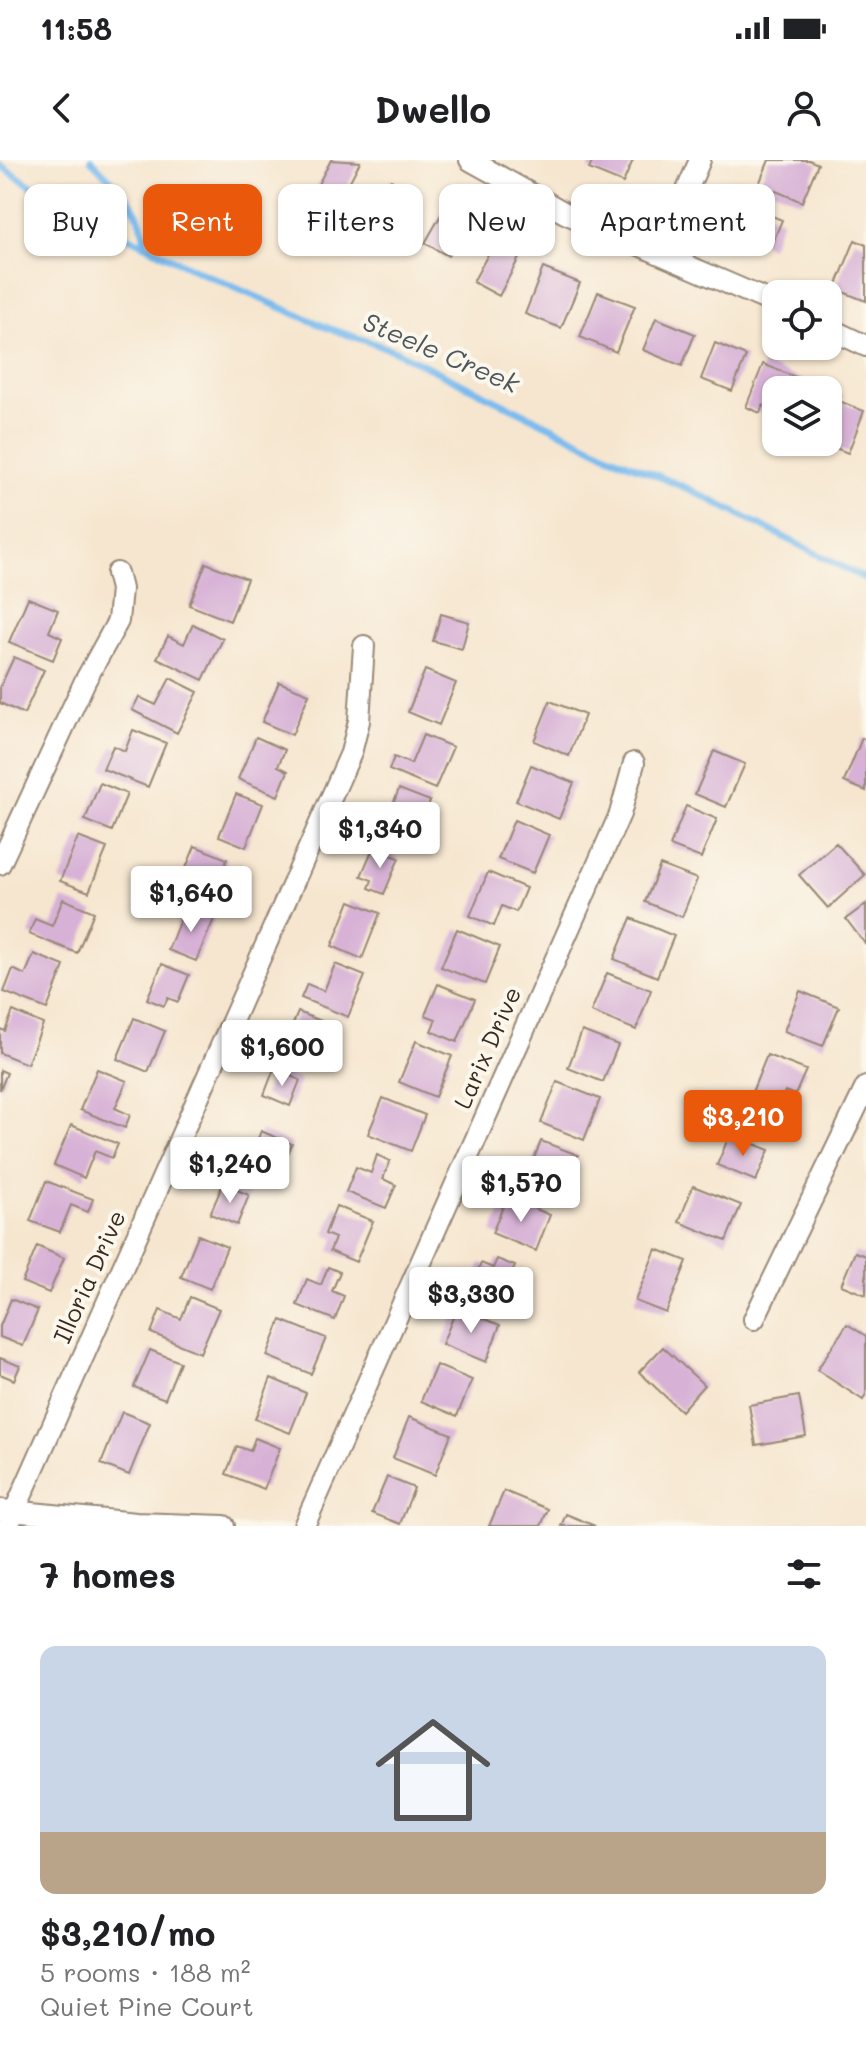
<!DOCTYPE html>
<meta charset="utf-8">
<style>
body{margin:0;font-family:Mali,sans-serif;background:#f6f6f6;color:#202124;height:100vh;display:flex;flex-direction:column;font-size:30px;white-space:nowrap}
*{box-sizing:border-box;margin:0}
p{font-size:26px;color:#757577}
.icon{flex:none;width:44px;height:44px;fill:none;stroke:currentColor;stroke-width:2;stroke-linecap:round;stroke-linejoin:round}
.map{position:relative;height:1366px;overflow:hidden}
.drawer{display:flex;flex-direction:column;background:#fff;flex:1}
.drawer>*{flex:none}
.top-card{position:absolute;left:24px;top:24px;width:818px;height:72px;display:flex;gap:16px}
.fabs{position:absolute;left:762px;top:120px;display:grid;gap:16px}
.fabs a{display:grid;place-items:center;width:80px;height:80px;border-radius:16px;background:#fff;box-shadow:0 2px 6px #0004;font-size:40px}
.price{position:absolute;translate:-50% -68px;padding:0 18px;border-radius:8px;background:#fff;color:#222;font-size:26px;line-height:52px;filter:drop-shadow(0 2px 4px #0008)}
.price::after{content:'';position:absolute;left:50%;top:48px;width:24px;height:18px;margin-left:-12px;background:inherit;clip-path:polygon(0 0,100% 0,50% 100%)}
.price.current{background:#ea580c;color:#fff}
ul{padding:0;list-style:none}
li{display:grid;align-content:center;gap:16px;height:424px;padding:0 40px}
li span{display:grid;place-items:center;height:248px;border-radius:16px;color:#555}
li>.icon{margin-inline-start:auto}
span .icon{width:144px;height:144px;fill:#fffc;stroke-width:1}
li b{font-size:34px}
h2{display:flex;justify-content:space-between;align-items:center;height:96px;padding:0 40px;font-size:34px}
.tag{padding:0 28px;border-radius:16px;background:#fff;box-shadow:0 2px 6px #0004;font-size:28px;line-height:72px}
.tag.current{background:#ea580c;color:#fff}
.status{display:flex;justify-content:space-between;align-items:center;height:56px;padding:0 40px;background:#fff;direction:ltr}
.status svg{height:22px;fill:currentColor}
header{display:flex;justify-content:space-between;align-items:center;height:104px;padding:0 40px;background:#fff;font-size:36px;font-weight:700}
.map>svg:first-child{display:block}
.lines{fill:none;stroke-linecap:round;stroke-linejoin:round}
.stream{stroke:#7abbee;stroke-width:7}
.building{fill:#d7b1d6}
.street-casing{stroke:#988876;stroke-width:24}
.street{stroke:#fff;stroke-width:20}
.labels{text-anchor:middle;stroke-width:8;stroke-linejoin:round;paint-order:stroke}
.street-label{font-size:24px;fill:#3b2a1e;stroke:#fbf7ec}
.water-label{font-size:26px;font-style:italic;fill:#4e565c;stroke:#fbf7ec}
</style>
<div class="status"><b>11:58</b><svg viewBox="0 0 49 12"><path d="M0 12V9h3v3zM5 12V6h3v6zM10 12V3h3v9zM15 12V0h3v12zM26 1h20v11H26zM47 4h2v5h-2z"/></svg></div>
<header><svg class="icon" aria-label="back" viewBox="0 0 24 24"><path d="M15 5l-7 7 7 7"/></svg>Dwello<svg class="icon" aria-label="person" viewBox="0 0 24 24"><circle cx="12" cy="8" r="4"/><path d="M4 21q1-7 8-7t8 7"/></svg></header>
<div class="map">
<svg width="866" height="1366" viewBox="0 0 866 1366">
<rect width="100%" height="100%" fill="#fbf7ec"/>
<filter id="ink" filterUnits="userSpaceOnUse"><feTurbulence type="fractalNoise" baseFrequency=".0125" numOctaves="2"/><feDisplacementMap in="SourceGraphic" scale="16" xChannelSelector="R" yChannelSelector="G"/><feConvolveMatrix kernelMatrix="1 2 1 2 8 2 1 2 1" color-interpolation-filters="sRGB"/></filter>
<filter id="wash" filterUnits="userSpaceOnUse"><feTurbulence type="fractalNoise" baseFrequency=".006" numOctaves="4" result="noise"/><feDisplacementMap in="SourceGraphic" scale="32" xChannelSelector="R" yChannelSelector="G"/><feGaussianBlur stdDeviation="1.8" result="paint"/><feColorMatrix in="noise" values="0 0 0 0 0 0 0 0 0 0 0 0 0 0 0 0 0 1.4 0 .05"/><feComposite in="paint" operator="in"/></filter>
<g filter="url(#wash)">
<rect width="100%" height="100%" fill="#f6e6cf"/>
<g class="lines">
<path class="stream" d="M91,0C118,28 141,43 145,83
M0,5L45,35L197,111L328,168L393,190L611,296L691,330L866,419"/>
</g>
<g id="blocks">
<path class="building" d="M331,0L360,2L341,38L317,26Z
M593,0H633L623,23L589,9Z
M769,0H809L818,4L802,42L759,24Z
M391,20L413,34L393,66L370,51Z
M750,47L782,60L771,87L739,74Z
M442,53L465,66L448,96L425,83Z
M855,80L866,85V141L835,129Z
M493,85L519,98L499,136L473,122Z
M543,108L580,123L561,168L525,154Z
M598,132L635,146L616,192L580,177Z
M656,158L695,174L682,206L643,190Z
M715,183L746,196L732,231L701,219Z
M763,204L808,222L805,230H776V251L763,245L760,253L746,247Z
M828,231L841,236L839,241L864,251L848,293L820,282H828Z
M206,403L247,419L230,461L189,445Z
M28,438L58,450L49,472L62,478L53,500L9,482Z
M441,454L469,462L462,489L433,481Z
M193,464L223,479L203,520L157,498L168,476L184,484Z
M14,497L44,510L24,554L0,543V527Z
M425,510L456,523L439,565L408,552Z
M170,518L198,532L177,573L132,550L139,537L156,545Z
M279,522L309,534L292,575L262,562Z
M550,541L585,555L569,596L534,581Z
M133,570L166,583L148,627L103,609L113,586L125,591Z
M423,575L453,587L435,629L389,610L394,597L411,604Z
M256,577L285,590L278,606L288,611L278,636L238,619Z
M862,578L866,580V631L844,622Z
M714,591L745,604L726,647L695,634Z
M531,605L574,623L559,659L516,641Z
M100,623L127,634L112,671L85,660Z
M399,629L430,641L411,687L381,674Z
M236,634L263,644L246,687L219,676Z
M686,646L717,659L701,698L670,686Z
M514,660L549,675L533,713L498,699Z
M78,677L107,688L89,732L60,721Z
M836,683L865,715L828,748L799,715Z
M195,686L227,699L220,717L235,723L225,746L178,727Z
M373,688L399,698L384,734L369,728L372,720L361,716Z
M660,705L697,719L682,757L645,742Z
M488,712L526,728L516,752L502,746L494,766L470,756Z
M63,739L94,752L77,793L29,774L35,759L52,766Z
M350,741L380,753L362,799L332,786Z
M866,744V785L846,759Z
M185,747L214,759L196,801L168,790Z
M631,758L674,776L657,817L614,799Z
M457,769L500,787L485,824L441,807Z
M34,794L64,806L47,849L4,832L13,809L25,815Z
M162,804L189,815L178,842L168,838L164,846L147,839Z
M335,804L365,816L348,857L301,838L307,824L324,831Z
M607,813L651,830L636,870L591,852Z
M438,824L475,839L457,882L431,871L436,859L425,855Z
M800,831L839,847L823,886L784,871Z
M13,851L43,864L27,904L0,893V869L5,871Z
M298,852L324,862L306,906L280,895Z
M134,858L165,871L148,912L117,899Z
M582,871L618,885L603,922L568,908Z
M416,881L452,896L435,937L399,922Z
M767,895L806,910L795,935L785,931L778,948L750,937Z
M97,909L127,921L115,948L130,955L125,968L80,950Z
M274,909L300,920L290,946L264,935Z
M0,910L7,913L0,930Z
M557,922L600,939L584,980L541,963Z
M383,938L425,955L411,991L368,974Z
M71,965L118,984L112,998L95,991L84,1018L54,1005Z
M261,971L292,984L275,1025L227,1006L236,984L253,991Z
M730,974L769,990L756,1021L717,1005Z
M541,981L578,995L563,1032L526,1018Z
M377,995L390,1001L383,1019L396,1025L386,1048L346,1032L356,1007L371,1013Z
M46,1021L93,1039L88,1052L71,1045L60,1072L30,1061Z
M223,1024L249,1035L237,1065L210,1054Z
M693,1026L741,1045L726,1081L679,1062Z
M507,1037L550,1055L536,1091L492,1073Z
M336,1046L373,1061L356,1102L330,1091L335,1078L325,1074Z
M198,1075L227,1087L210,1129L181,1117Z
M37,1086L64,1098L49,1133L22,1122Z
M656,1089L687,1101L666,1153L635,1141Z
M855,1092L866,1096V1135L841,1125Z
M497,1099L515,1106L500,1142L470,1130L481,1103L493,1108Z
M328,1107L340,1112L332,1131L344,1136L335,1160L297,1145L307,1119L321,1125Z
M190,1137L219,1149L200,1193L151,1173L160,1150L181,1159Z
M11,1139L38,1150L23,1186L0,1177V1166Z
M457,1148L500,1165L486,1202L442,1184Z
M281,1160L326,1178L311,1214L267,1196Z
M847,1164L866,1176V1234L863,1240L817,1210Z
M663,1187L704,1225L681,1251L639,1212Z
M150,1190L180,1202L165,1239L134,1227Z
M0,1198L20,1206L14,1220L0,1214Z
M436,1205L472,1220L457,1256L421,1241Z
M271,1218L306,1233L290,1273L255,1259Z
M799,1236L806,1276L756,1285L749,1245Z
M122,1252L150,1263L129,1315L101,1304Z
M409,1257L451,1274L435,1315L393,1298Z
M255,1278L280,1288L264,1329L226,1314L237,1286L250,1291Z
M387,1317L414,1328L400,1364L372,1353Z
M504,1331L548,1349L541,1366H489Z
M566,1354L595,1366H561Z"/>
</g>
</g>
<g filter="url(#ink)">
<use href="#blocks" fill-opacity="0" stroke="#988876" stroke-width="2"/>
<g class="lines">
<g class="street-casing">
<path id="street" d="M470,0L565,53L776,144
M660,93L700,0
M828,168L866,186
M0,704L85,521L118,461L121,429L117,413
M754,1159L866,927
M1,1350L136,1363L224,1366
M8,1366L351,593L359,561L364,486
M304,1366L620,654L634,603"/>
</g>
<use href="#street" class="street"/>
</g>
</g>
<g class="labels">
<g class="street-label">
<text transform="translate(488 888) rotate(-66)" y="8">Larix Drive</text>
<text transform="translate(90 1117) rotate(-66)" y="8">Illoria Drive</text>
</g>
<g class="water-label">
<text transform="translate(441 193) rotate(23)" y="9">Steele Creek</text>
</g>
</g>
</svg>
<div class="fabs">
<a><svg class="icon" aria-label="locate" viewBox="0 0 24 24"><circle cx="12" cy="12" r="6"/><path d="M12 2v4M12 18v4M2 12h4M18 12h4"/></svg></a>
<a><svg class="icon" aria-label="layers" viewBox="0 0 24 24"><path d="M12 4l9 5-9 5-9-5zM3 14l9 5 9-5"/></svg></a>
</div>
<b class="price" style="left:380px;top:710px">$1,340</b>
<b class="price" style="left:191px;top:774px">$1,640</b>
<b class="price" style="left:282px;top:928px">$1,600</b>
<b class="price current" style="left:743px;top:998px">$3,210</b>
<b class="price" style="left:230px;top:1045px">$1,240</b>
<b class="price" style="left:521px;top:1064px">$1,570</b>
<b class="price" style="left:471px;top:1175px">$3,330</b>
<div class="top-card">
<a class="tag">Buy</a>
<a class="tag current">Rent</a>
<a class="tag">Filters</a>
<a class="tag">New</a>
<a class="tag">Apartment</a>
</div>
</div>
<section class="drawer">
<h2>7 homes<svg class="icon" aria-label="filters" viewBox="0 0 24 24"><path d="M4 7h16M4 17h16"/><circle cx="9" cy="7" r="2"/><circle cx="15" cy="17" r="2"/></svg></h2>
<ul>
<li><span style="background:linear-gradient(#c9d6e8 75%,#b9a48a 0)"><svg class="icon" aria-label="home" viewBox="0 0 24 24"><path d="M3 11l9-7 9 7M6 9v11h12V9"/></svg></span><div><b>$3,210/mo</b><p>5 rooms · 188 m²</p><p>Quiet Pine Court</p></div></li>
</ul>
</section>
